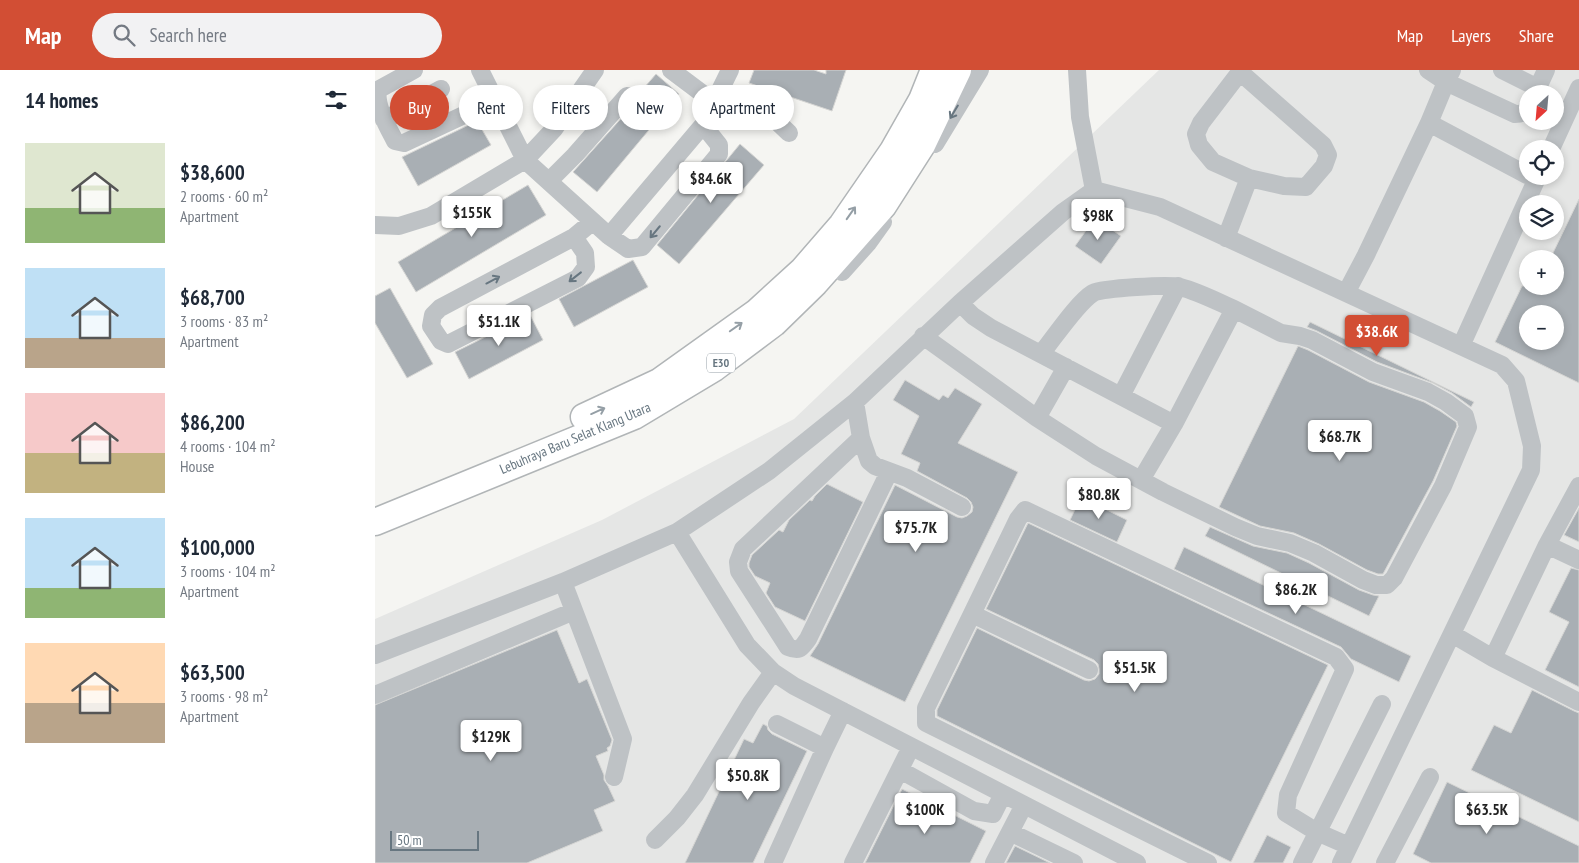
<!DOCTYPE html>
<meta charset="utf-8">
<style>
body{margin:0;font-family:"PT Sans Narrow",sans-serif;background:#f2f2f3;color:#1f2937;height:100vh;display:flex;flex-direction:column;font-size:19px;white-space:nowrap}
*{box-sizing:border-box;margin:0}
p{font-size:16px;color:#747a83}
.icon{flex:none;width:28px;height:28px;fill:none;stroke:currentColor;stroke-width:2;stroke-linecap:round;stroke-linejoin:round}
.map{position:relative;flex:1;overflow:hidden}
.details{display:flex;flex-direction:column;background:#fff;width:375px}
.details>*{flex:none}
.guide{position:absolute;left:15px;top:15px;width:475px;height:45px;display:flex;gap:10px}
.needle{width:32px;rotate:206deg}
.buttons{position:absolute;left:1144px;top:15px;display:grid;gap:10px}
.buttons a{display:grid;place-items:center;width:45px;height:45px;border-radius:50%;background:#fff;box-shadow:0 2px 8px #0003;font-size:25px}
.scale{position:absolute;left:15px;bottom:12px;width:89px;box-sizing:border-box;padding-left:5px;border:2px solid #677680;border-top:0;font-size:14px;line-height:18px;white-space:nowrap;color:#677680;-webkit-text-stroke:4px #fff;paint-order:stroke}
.price{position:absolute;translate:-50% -42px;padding:0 11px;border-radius:5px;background:#fff;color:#222;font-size:16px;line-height:32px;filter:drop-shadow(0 1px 2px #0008)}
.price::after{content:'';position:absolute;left:50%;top:30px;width:15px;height:11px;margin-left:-8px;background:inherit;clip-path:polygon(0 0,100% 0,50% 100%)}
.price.on{background:#d24e34;color:#fff}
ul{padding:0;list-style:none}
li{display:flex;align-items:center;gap:15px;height:125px;padding:0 25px}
li span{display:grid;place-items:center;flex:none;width:140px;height:100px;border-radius:0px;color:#555}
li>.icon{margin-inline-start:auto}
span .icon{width:60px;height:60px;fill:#fffc;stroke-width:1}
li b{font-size:21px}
h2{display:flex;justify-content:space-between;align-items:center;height:60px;padding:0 25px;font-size:21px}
.pill{padding:0 18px;border-radius:22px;background:#fff;box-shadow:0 2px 8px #0003;font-size:18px;line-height:45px}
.pill.on{background:#d24e34;color:#fff}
header{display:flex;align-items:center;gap:30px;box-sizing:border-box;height:70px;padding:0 25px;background:#d24e34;color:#fff}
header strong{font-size:24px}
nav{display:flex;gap:28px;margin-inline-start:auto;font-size:18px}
.search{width:350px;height:45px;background:#f2f2f3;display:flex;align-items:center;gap:12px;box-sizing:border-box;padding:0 18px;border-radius:28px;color:#747a83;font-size:19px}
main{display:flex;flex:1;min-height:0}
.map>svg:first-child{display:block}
.built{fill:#e5e6e5;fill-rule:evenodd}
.building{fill:#a9afb4;stroke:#d6d6d4;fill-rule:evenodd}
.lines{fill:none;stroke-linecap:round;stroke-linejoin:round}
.highway-casing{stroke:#b1b5b7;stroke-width:29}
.minor{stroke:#bec2c5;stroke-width:18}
.highway{stroke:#fff;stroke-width:26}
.oneway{stroke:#677680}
.oneway2{stroke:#959fa6}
.labels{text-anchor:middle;stroke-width:5;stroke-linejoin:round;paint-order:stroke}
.shield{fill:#fff;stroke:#959fa6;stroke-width:1}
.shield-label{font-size:12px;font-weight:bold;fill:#677680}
.street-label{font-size:14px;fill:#677680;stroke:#fff}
</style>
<header>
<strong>Map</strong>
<div class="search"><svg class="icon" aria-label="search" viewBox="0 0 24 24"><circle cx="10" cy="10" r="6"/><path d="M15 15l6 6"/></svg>Search here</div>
<nav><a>Map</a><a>Layers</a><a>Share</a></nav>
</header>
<main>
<section class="details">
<h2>14 homes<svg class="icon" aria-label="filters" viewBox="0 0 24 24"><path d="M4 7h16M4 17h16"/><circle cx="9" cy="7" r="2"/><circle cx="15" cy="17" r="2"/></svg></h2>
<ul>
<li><span style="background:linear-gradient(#dfe7d0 65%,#8fb573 0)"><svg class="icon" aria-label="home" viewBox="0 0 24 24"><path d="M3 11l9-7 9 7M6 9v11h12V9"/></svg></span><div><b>$38,600</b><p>2 rooms · 60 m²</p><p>Apartment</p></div></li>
<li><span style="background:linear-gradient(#bfe0f5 70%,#b9a48a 0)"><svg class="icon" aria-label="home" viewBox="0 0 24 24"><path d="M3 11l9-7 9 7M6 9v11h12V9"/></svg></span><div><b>$68,700</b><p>3 rooms · 83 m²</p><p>Apartment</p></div></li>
<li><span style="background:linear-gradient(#f6c9c9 60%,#c2b280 0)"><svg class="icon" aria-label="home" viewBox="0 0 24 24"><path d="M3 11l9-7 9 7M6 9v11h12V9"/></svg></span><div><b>$86,200</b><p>4 rooms · 104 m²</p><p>House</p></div></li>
<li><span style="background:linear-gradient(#bfe0f5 70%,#8fb573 0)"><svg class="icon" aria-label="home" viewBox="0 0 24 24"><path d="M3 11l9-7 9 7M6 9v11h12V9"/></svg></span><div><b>$100,000</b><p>3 rooms · 104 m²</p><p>Apartment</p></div></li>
<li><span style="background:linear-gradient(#ffd9b3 60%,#b9a48a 0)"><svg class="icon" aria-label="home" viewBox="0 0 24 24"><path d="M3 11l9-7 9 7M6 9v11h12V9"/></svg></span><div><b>$63,500</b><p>3 rooms · 98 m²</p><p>Apartment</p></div></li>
</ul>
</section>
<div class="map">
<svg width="1204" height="793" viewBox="0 0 1204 793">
<rect width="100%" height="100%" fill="#f5f5f2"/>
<path class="built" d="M784,0H1204V793H0V549L227,450L419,349ZM1152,24H1180V51H1152ZM1152,79H1180V106H1152ZM1152,134H1180V161H1152ZM1152,189H1180V216H1152ZM1152,244H1180V271H1152Z"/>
<path class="building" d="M379,0H439L451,4V0H471L457,41L374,13Z
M281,4L304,24L222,122L198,102L260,33L262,26Z
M102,51L116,75L43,116L27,87Z
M365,74L389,95L304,194L282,175Z
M153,115L171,145L41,222L23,192Z
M1204,129V313L1120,272L1147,216H1180V189H1175ZM1152,244H1180V271H1152Z
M720,148L746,166L726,194L700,176Z
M258,190L273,217L199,257L184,229Z
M15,218L58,294L32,308L0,253V226Z
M155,245L168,270L94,309L80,282Z
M935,252L1099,332L1096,337L1077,323L1058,313L1002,292L942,261L932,257Z
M923,276L933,280L994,312L1049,332L1065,341L1081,352L1082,356L1058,411L1008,504H1003L992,500L944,474L919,463L885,456L844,437Z
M530,310L564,330L568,325L573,328L580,318L607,334L583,373L643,402L530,632L435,586L443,574L520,415L582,447L587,448L592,446L597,442L598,437L596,432L592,428L542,401L545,393L526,384L544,346L518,330Z
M452,414L488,432L430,551L400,537L391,523L395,513L380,506L374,497V493L377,485L404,460L408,462L414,450L435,430L437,431L440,426Z
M706,427L752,450L742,472L695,450Z
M1204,438V472L1189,465Z
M653,453L953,595L856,792L562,646V640L602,558L709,610L714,611L720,609L724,604V599L723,594L719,590L611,539Z
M835,457L878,476L912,483L934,493L984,520L998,525L1004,526L994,546L830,466Z
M809,477L1036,586L1024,612L976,589L966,577L799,499Z
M1196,498L1204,500V617L1170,600L1194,552L1174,542Z
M182,560L204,613L212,609L237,670L235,676L232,678L233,681L221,686L229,705V710L233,716L240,731L219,740L228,761L152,793H0V635Z
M1157,620L1199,641L1204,643V752L1096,700L1119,655L1136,663Z
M388,654L392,656L393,660L397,664L432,681L378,793H310L369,669L378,673Z
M1072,712L1204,776V793H1056L1038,784Z
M527,719L611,761L595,793H490Z
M892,765L916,777L908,793H878Z
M640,776L675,793H631Z"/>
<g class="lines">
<g class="highway-casing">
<path id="highway" d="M209,347L284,312L382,242L428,200L467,155L518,81L547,30L559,0
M0,452L259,346L339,298L399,253L440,213L508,136L547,75L583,0"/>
</g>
<path class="minor" d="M39,0L3,20C0,36 13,57 20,71L29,73L121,30
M105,0L150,90L234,166L328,55L355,0
M296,0L340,33L359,42L383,38L392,42L414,63
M702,0L705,47L719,120L785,137L1127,295L1141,311L1157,376L1156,400L966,793
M1053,0L1071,12L1054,53
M1077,0L1071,12L1140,44C1146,44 1150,43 1152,38
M1127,0L1163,18
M865,2L948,75L953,85L949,96L931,117L909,116L874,108L838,92L824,75L821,64L826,53L865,2L866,0
M1160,24L1171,0
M9,50L66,19
M560,74L605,0
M1176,79L1204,18
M174,111L200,85L252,26
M0,155L24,156L56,146L150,90L179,59L220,0
M234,166L253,179L267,177L344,84V75L328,55
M199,167L210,183L211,197L203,208L73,274L66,271L56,256L58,245L65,238L199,167L217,152
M851,168L874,108
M467,202L493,173L508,152
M971,223L991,185L1054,53L1152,105
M548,266L662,348L721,386L788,422L860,457L882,466L915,473L939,483L988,510L1001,515H1012L1019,508L1068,416L1093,357L1090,346L1071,332L1053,322L998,302L937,270L925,266L906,263L859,239L799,354L616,258L598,246L585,233
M1086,276L1163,106
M666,284C679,268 702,233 718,223C728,218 795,214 805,217C824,222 841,231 859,239
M746,326L803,216
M480,332L486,368L494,391L500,396L532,408L587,437
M662,348L691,297
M486,368L368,479L363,492L364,501L413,577C425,582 426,578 433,569L514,402
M766,410L799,354
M302,462L372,575L398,602L419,616L762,793
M1172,475L1204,490
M188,512L248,669L239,707
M597,544L643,449L650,440L961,587L970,599L913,725L911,743L942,762L974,776
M1077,564L1118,588L1204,632
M0,585L188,512L302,462L394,401L480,332L585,233L688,142L719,120
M1118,588L1172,475L1204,416
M714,600L597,544L551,638V653L833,793
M0,625L199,541
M402,654L450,678
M525,700L599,741L618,744L628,724
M635,762L699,793
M280,770L302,748L320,725L376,633L398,602
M398,793L450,678L468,641
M478,793L536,677
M619,793L649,735
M927,793L1007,634
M1010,793L1055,707"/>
<use href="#highway" class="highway"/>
</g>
<defs><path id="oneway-shaft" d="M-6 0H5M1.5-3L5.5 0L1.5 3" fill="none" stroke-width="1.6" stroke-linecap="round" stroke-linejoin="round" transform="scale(1.25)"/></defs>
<g class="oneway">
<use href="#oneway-shaft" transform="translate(579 42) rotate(121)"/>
<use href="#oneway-shaft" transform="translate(280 162) rotate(130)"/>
<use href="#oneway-shaft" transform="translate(200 207) rotate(142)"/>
<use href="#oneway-shaft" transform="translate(118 210) rotate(-28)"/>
</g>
<g class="oneway2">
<use href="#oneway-shaft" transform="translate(476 143) rotate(-55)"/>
<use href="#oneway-shaft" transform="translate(361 257) rotate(-35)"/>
<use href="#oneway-shaft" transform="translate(223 341) rotate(-24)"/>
</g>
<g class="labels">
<rect class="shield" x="332" y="283.5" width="28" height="19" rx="4"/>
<g class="shield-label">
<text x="346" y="297">E30</text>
</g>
<g class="street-label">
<text transform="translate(200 368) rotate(-23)" y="5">Lebuhraya Baru Selat Klang Utara</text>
</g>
</g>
</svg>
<div class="buttons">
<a><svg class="needle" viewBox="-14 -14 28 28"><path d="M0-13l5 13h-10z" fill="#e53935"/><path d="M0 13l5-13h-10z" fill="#747a83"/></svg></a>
<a><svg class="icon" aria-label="locate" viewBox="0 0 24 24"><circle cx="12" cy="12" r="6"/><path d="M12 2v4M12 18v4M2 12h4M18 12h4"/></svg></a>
<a><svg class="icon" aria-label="layers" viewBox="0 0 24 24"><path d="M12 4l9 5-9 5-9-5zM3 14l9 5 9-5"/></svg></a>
<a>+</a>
<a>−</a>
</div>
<div class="scale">50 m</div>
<b class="price" style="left:336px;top:134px">$84.6K</b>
<b class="price" style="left:97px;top:168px">$155K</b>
<b class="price" style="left:723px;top:171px">$98K</b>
<b class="price" style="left:124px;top:277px">$51.1K</b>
<b class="price on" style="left:1002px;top:287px">$38.6K</b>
<b class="price" style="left:965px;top:392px">$68.7K</b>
<b class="price" style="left:724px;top:450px">$80.8K</b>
<b class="price" style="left:541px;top:483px">$75.7K</b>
<b class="price" style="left:921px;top:545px">$86.2K</b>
<b class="price" style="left:760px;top:623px">$51.5K</b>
<b class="price" style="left:116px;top:692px">$129K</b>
<b class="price" style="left:373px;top:731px">$50.8K</b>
<b class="price" style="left:550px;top:765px">$100K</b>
<b class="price" style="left:1112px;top:765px">$63.5K</b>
<div class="guide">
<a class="pill on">Buy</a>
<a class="pill">Rent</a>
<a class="pill">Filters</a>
<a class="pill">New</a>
<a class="pill">Apartment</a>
</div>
</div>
</main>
